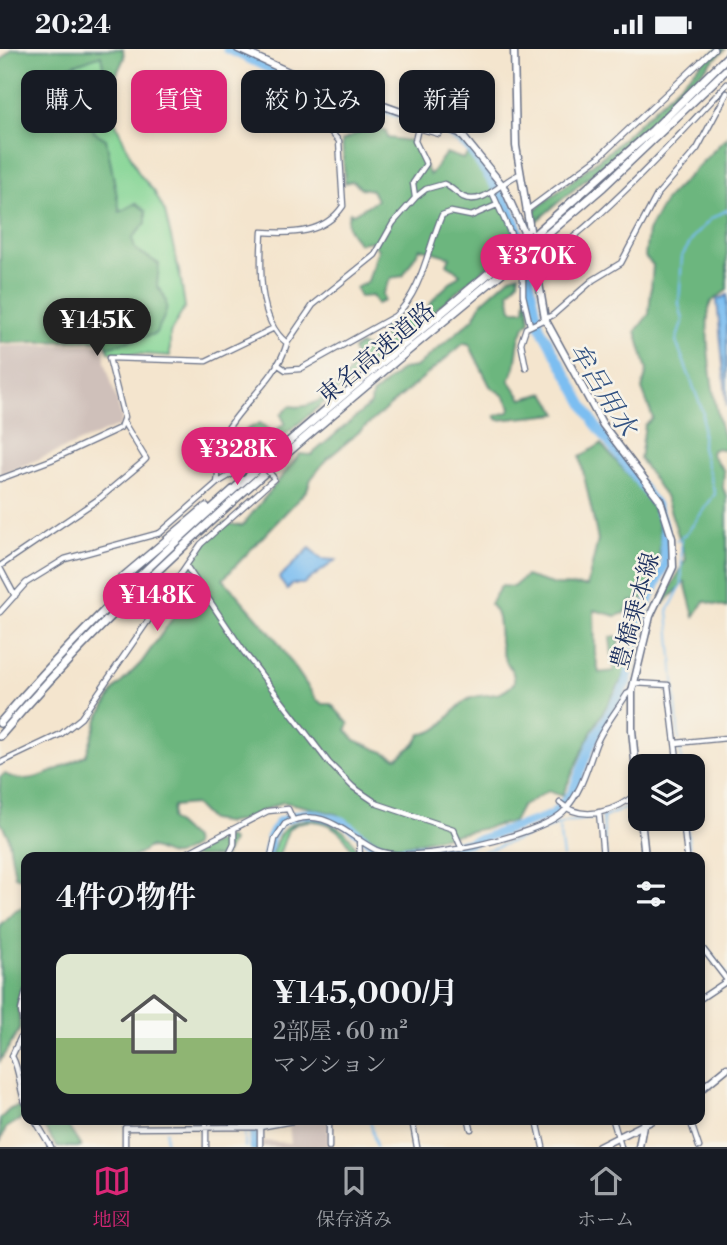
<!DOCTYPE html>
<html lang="ja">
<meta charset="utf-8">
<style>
body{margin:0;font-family:"Libre Bodoni","Noto Serif JP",serif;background:#242831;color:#f1f3f6;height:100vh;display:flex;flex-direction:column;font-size:26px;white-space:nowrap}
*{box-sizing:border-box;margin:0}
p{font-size:23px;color:#9ea1a6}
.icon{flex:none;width:38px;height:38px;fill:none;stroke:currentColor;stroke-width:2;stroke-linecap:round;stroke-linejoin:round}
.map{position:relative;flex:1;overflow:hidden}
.drawer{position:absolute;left:21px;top:803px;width:684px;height:273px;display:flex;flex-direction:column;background:#171b24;border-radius:14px;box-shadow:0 4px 10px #0003}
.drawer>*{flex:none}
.guide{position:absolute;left:21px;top:21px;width:686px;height:63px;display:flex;gap:14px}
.tools{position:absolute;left:628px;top:705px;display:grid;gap:14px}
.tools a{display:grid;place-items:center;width:77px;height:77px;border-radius:14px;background:#171b24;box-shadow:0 4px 10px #0003;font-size:35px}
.price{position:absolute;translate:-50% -60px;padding:0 16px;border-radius:24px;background:#db2777;color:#fff;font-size:23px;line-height:46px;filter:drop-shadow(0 2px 4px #0008)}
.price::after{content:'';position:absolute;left:50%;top:42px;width:21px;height:16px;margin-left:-10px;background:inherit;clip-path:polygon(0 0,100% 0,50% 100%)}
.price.active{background:#222;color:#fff}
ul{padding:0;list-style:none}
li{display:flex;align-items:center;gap:21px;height:175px;padding:0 35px}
li span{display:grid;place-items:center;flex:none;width:196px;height:140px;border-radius:14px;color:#555}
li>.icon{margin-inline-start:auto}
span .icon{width:84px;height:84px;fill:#fffc;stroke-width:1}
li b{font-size:30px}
h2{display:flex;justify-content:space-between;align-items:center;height:84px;padding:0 35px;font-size:30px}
.tag{padding:0 24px;border-radius:14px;background:#171b24;box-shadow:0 4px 10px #0003;font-size:24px;line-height:63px}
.tag.active{background:#db2777;color:#fff}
.status{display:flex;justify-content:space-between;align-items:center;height:49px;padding:0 35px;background:#171b24;direction:ltr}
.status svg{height:19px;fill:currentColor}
.tab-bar{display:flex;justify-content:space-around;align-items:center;height:98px;border-top:2px solid #363941;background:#171b24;font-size:19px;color:#9ea1a6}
.tab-bar a{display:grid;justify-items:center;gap:4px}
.tab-bar .active{color:#db2777}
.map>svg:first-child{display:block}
.industrial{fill:#cfc0ba}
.green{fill:#85d595;stroke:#50827a;stroke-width:2}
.forest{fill:#6cb67e;stroke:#44726e;stroke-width:2}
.water{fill:#7bbef1;stroke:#4b76a8;stroke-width:2}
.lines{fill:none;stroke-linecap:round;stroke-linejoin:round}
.stream{stroke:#7bbef1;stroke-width:2}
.river{stroke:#7bbef1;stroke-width:9}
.street-casing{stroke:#676f85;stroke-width:7}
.secondary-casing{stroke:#676f85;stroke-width:9}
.primary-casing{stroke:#676f85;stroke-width:9}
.highway-casing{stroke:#676f85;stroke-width:10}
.street{stroke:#fff;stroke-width:4.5}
.secondary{stroke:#fff;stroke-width:6}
.primary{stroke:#fff;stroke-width:6}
.highway{stroke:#fff;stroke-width:7}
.street-bridge-casing{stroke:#676f85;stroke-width:7;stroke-linecap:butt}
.highway-bridge-casing{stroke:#676f85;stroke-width:10;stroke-linecap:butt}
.street-bridge{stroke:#fff;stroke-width:4.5}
.highway-bridge{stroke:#fff;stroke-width:7}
.labels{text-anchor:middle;stroke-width:5;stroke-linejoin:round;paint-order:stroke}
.street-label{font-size:24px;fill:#1b2f5e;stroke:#f7f3e8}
.water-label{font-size:26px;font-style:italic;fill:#335383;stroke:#f7f3e8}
</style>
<div class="status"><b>20:24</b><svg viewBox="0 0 49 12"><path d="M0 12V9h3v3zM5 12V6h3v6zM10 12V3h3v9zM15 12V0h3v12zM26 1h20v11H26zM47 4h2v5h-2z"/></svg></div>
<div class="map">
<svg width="727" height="1098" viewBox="0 0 727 1098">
<rect width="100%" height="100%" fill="#f7f3e8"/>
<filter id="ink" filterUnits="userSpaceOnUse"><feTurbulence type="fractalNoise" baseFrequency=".0143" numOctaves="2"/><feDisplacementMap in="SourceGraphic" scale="14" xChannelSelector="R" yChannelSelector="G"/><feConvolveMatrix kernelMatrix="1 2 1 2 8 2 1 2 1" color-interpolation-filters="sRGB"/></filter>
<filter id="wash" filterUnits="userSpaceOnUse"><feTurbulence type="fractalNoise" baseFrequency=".00686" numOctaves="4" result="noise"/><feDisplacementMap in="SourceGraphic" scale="28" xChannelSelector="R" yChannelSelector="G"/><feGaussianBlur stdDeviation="1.57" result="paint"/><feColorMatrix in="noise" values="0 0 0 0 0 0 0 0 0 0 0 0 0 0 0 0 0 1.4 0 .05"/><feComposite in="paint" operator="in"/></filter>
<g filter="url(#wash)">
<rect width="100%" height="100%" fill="#f4e5ce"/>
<path class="industrial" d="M104,295L105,312L122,370L119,377L0,426V297Z
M662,482L665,483L670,495V512L666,520V511H662Z
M308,1071H328V1098H262V1092L291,1094L289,1075Z"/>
<path class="green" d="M115,0H123L109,36V60L139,125L154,142L165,163L181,231L185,258L170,284V307L109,303L107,294L132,201L94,84L65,18Z
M308,770C329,771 351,781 356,802L352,803C345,777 310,761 288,781L278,808H273C275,785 286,774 308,770Z"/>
<path class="forest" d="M12,0H123L124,9L111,38L113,61L106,64L107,40L101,6L68,18L82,49L100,48L103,61L92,64L94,83L106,90L120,163L136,154L146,162V174L132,189L135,200L159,215L157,237C173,254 166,267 155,285L107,298L105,291L0,294V12Z
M717,0H725L637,87L534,174L531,166L536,160L613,99Z
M369,78L386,82L387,89L411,92L430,126L446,104L463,110L468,104L505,157L518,192L262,405L257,404L246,381L260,374L273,384L285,374L281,366L290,357C318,363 341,334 356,314L353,300L360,296L379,302L387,296L381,280L415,260L422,266L436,247L460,225L447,215L450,208L420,199L403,227L391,229L383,244L384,252L377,255L372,247L360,248L356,239L368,232L378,201L373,192L359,194C349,183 344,177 350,163L353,165L377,151L372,141L361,139L353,132L345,134L342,92Z
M727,88V241L711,253C701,281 715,368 727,396L724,401L718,399L712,401L711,405L724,422L723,439L727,448V559L704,552L694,568L685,533L661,557L686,510L666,449L640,410L645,376L653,369L642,340L647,321L636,282L649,265L653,216L645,208L648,182L666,150Z
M519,225L518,232L509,243L512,261H525L527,238L530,272C512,288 522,312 509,331L522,350L545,344L558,365L498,371L495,367L509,363L511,358L504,347L490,337L469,295L464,294L327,410L311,430L307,441L223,530L275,589L317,651L323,655H331L349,675L346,681L355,691L397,709L415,695L421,685C445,684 449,660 469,650C485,642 498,652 514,634C515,621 508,618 504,608C495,590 505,569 490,555L501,537L513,538L526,527L555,536L587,537L598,491L580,408L601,395C650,451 682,474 643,550L630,553L625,564L616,567L594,561L595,605L599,624L614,622L610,589L615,587L619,589V608L628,611L629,618L591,684L562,747L548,742L521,758L513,773L397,798L378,793L336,765L298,756L283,753L239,772L227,774L210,771L194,755L173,757L171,770L193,790L194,797C168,813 174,805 149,798L134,808H26V831L15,827L8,787L0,772V728L5,725C31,740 63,717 86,706L98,670L114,641L141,614L177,563L192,512L204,494L225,474L242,477L300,405L311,406L371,355L372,346L402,320L416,318L474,269L482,253L510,228Z
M228,788L232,792L224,808H184Z
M26,856V930L18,954L20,980L0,1012V876L14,862Z
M20,1057L26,1067L6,1079L0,1093V1070L10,1060Z
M39,1071H64L81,1098H57Z"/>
<path class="water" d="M727,246V358L717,251Z
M310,499L321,510L336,511L303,535H292L287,541L279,529Z"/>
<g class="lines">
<path class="stream" d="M676,492L687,484L715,445L702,399L703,363L676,292L683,271L679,255L682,207L695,186L712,169L727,161
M679,691L668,562L682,535L681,491
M680,697L682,718
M672,718L673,717
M602,769L635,755
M603,769L606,808
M687,777L690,808
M559,778L563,808
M352,808H372
M468,808L566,773L596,769
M700,891L727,926
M370,1071L376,1098
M246,1074V1071
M166,1082V1098
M245,1098V1082"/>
<path class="river" d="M227,0L274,22L445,81L467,97L510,159L520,185L540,278L594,374L656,456L664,478L665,516L644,563L627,633L592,694L572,743L552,766L468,794L394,802L371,794L343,772L312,764L299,765L279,773L270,789L267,808
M254,1098V1071"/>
</g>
</g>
<g filter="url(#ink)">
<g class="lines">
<g class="street-casing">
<path id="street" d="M270,69L284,24
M492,143L518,201
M415,148L413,134L426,115L415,92L418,79L439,85L442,77
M526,162L599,108L714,0
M521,209L523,219C567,211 692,73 727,35
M523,219V246L530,276
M287,294L313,256L375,206L393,174L416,148L426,140L444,135C451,138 456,144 463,148C483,158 504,130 520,125
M277,315L286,321L300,320L395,267C422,243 428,198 442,166L451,163L471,167L497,156
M526,319L521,294L526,279L553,266L593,231L621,214L657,146L697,100L727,44
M0,430L51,411L120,379L124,368L109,309L206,312L272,280
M217,434L234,424L253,404L255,407
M0,517L100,449L143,413L146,410L124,374
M187,518L244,603L329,714L353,738L378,755L453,780L462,800
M0,519L15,547
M0,563L26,534L65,510L160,484L217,434C221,415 212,409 224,386C241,354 277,331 287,294C257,271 260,217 262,183C293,185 324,185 343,157L339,92L329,81L274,58
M634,634L668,636L678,718
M676,694L727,689
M0,714L61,685L81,669L201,495L274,430L273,428
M666,718L677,710
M560,754C583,774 617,762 637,744
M599,763L603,808
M683,770L687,808
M359,790L360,808
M179,808L268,762L288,760L293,771
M228,808L234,795V780
M271,808L275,790L285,775C323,755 346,786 376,801C408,817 541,787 564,762C582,742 587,719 596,695C603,678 617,661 627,645L631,643
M700,896L727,931
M26,942L21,962L24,981L12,1007C22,1026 18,1040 26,1055
M700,950L727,932
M17,995L26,996
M35,1071L51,1098
M206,1071V1098
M412,1071L417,1098
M469,1071L471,1080
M537,1071L543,1098
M613,1071L621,1098
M690,1071L699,1098
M125,1098V1079L260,1078L298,1071
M260,1098V1071
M329,1098V1071"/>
</g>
<g class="secondary-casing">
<path id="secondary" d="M238,0L291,24L460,84L503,137L524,183H529
M700,1041L727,1019
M599,1098L653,1071"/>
</g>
<g class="primary-casing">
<path id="primary" d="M514,0L516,97L545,270L603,376L660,451L672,489L673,518L650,567L632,642V681L640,763
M641,770L645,808
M639,1098L644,1071"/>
</g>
<g class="highway-casing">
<path id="highway" d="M534,186L653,81L727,8
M535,196L603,138L727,20
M110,539L206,458
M0,674C152,496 336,354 514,203
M0,687C153,508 336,362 516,212"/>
</g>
<use href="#street" class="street"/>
<use href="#secondary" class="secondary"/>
<use href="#primary" class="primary"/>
<use href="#highway" class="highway"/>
<g class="street-bridge-casing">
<path id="street-bridge" d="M255,407L273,428"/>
</g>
<g class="highway-bridge-casing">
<path id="highway-bridge" d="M514,203L534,186
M516,212L535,196"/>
</g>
<use href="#street-bridge" class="street-bridge"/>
<use href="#highway-bridge" class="highway-bridge"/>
</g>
</g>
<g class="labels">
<g class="street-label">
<text transform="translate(376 304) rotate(-40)" y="8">東名高速道路</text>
<text transform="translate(635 562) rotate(-74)" y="8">豊橋乗本線</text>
</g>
<g class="water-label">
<text transform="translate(603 340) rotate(58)" y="9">牟呂用水</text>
</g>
</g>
</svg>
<div class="tools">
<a><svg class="icon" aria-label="layers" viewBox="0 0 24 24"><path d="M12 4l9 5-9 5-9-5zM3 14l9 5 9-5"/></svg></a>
</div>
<b class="price" style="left:536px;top:245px">¥370K</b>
<b class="price active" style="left:97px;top:309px">¥145K</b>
<b class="price" style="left:237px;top:438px">¥328K</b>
<b class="price" style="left:157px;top:584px">¥148K</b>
<div class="guide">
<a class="tag">購入</a>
<a class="tag active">賃貸</a>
<a class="tag">絞り込み</a>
<a class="tag">新着</a>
</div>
<section class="drawer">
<h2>4件の物件<svg class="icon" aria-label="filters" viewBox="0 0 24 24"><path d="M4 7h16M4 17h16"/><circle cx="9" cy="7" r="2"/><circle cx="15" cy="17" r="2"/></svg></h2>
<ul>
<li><span style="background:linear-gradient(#dfe7d0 60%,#8fb573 0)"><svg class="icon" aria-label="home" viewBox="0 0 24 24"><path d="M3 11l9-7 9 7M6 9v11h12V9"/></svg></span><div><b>¥145,000/月</b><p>2部屋 · 60 m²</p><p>マンション</p></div></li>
</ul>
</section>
</div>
<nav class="tab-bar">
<a class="active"><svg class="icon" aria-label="map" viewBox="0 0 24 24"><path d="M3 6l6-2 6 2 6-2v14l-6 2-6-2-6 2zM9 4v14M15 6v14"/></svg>地図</a>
<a><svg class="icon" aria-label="saved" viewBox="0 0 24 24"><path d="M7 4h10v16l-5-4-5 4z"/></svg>保存済み</a>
<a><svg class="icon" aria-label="home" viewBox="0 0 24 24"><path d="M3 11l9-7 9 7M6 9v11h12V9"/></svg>ホーム</a>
</nav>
